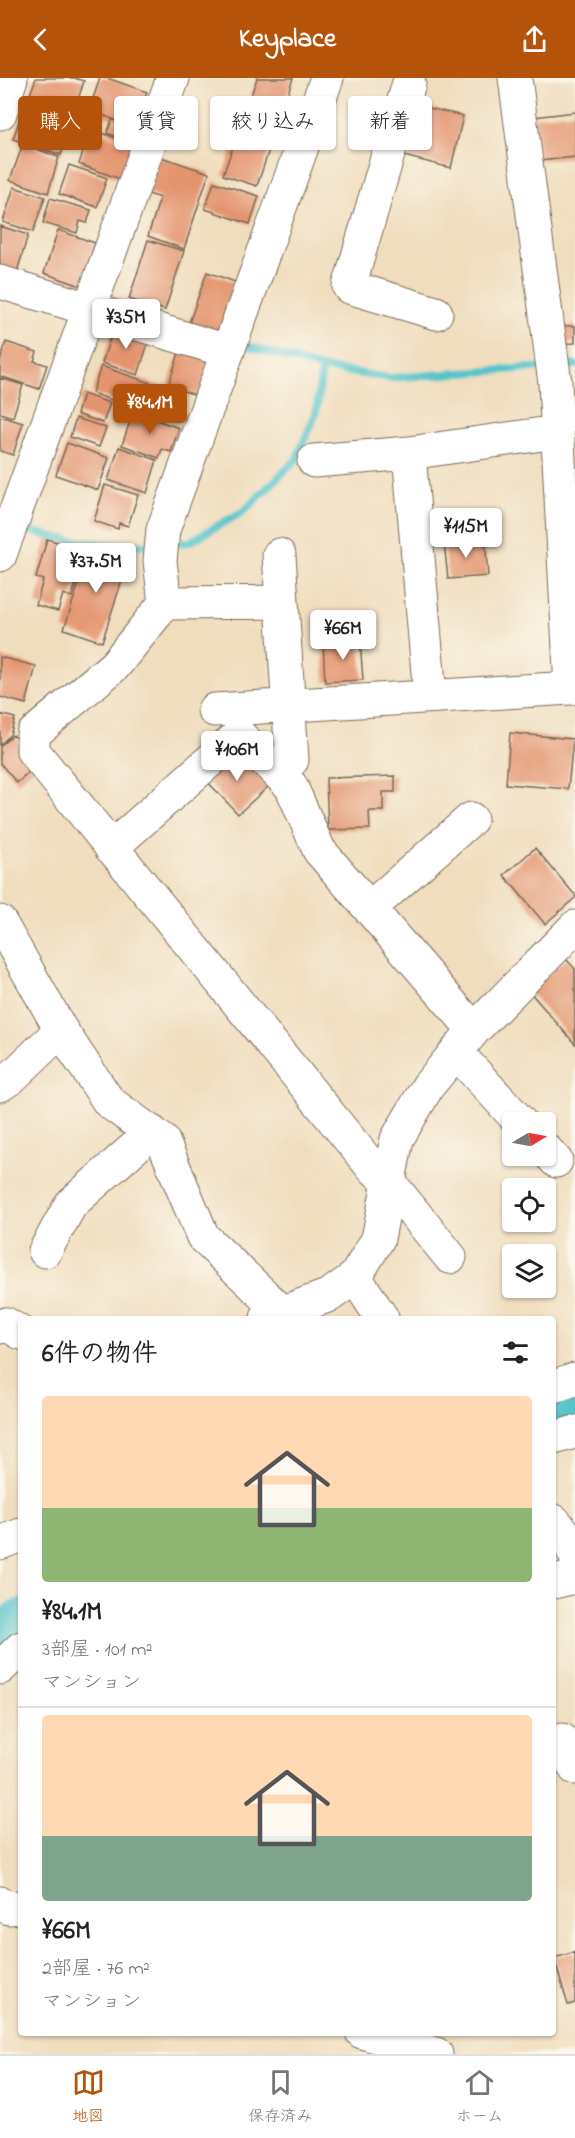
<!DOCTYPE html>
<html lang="ja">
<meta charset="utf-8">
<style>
body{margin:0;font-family:"Indie Flower","Klee One",sans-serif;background:#f6f6f6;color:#222;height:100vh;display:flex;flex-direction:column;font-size:22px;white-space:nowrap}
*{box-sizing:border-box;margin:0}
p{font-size:20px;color:#767676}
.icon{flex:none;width:33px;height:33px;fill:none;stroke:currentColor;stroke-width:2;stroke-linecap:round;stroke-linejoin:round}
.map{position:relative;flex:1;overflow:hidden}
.drawer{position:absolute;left:18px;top:1238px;width:538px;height:720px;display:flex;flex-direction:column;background:#fff;border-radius:6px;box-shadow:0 2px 4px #0004}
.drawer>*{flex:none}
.hud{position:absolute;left:18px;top:18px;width:540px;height:54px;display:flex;gap:12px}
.needle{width:39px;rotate:80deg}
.controls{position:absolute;left:502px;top:1034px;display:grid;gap:12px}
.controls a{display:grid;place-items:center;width:54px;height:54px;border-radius:6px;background:#fff;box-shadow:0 2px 4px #0004;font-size:30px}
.price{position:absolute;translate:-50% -51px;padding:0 14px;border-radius:6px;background:#fff;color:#222;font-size:20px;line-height:39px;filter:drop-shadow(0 2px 3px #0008)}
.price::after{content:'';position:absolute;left:50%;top:36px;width:18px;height:14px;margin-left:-9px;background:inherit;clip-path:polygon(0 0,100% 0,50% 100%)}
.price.active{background:#b45309;color:#fff}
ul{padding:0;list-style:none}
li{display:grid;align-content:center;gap:12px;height:318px;padding:0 24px}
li+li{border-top:2px solid #e0e0e0}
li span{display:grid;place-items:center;height:186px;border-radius:6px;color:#555}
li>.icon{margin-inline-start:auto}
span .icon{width:108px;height:108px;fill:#fffc;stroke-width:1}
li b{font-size:26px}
h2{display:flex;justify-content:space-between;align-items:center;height:72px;padding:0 24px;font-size:26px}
.tag{padding:0 21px;border-radius:6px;background:#fff;box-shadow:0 2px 4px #0004;font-size:21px;line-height:54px}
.tag.active{background:#b45309;color:#fff}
header{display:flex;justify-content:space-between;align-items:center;height:78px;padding:0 24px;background:#b45309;color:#fff;font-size:27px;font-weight:800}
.menu{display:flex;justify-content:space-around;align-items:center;height:84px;border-top:2px solid #e0e0e0;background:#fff;font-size:16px;color:#767676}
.menu a{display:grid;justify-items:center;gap:3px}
.menu .active{color:#b45309}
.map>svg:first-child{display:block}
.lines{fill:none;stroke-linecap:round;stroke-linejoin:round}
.stream{stroke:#57c5cb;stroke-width:8}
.river{stroke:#57c5cb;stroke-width:51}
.building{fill:#e4956f}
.minor-casing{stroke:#7a6956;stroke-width:35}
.minor{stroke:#fff;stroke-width:33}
</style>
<header><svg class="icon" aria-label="back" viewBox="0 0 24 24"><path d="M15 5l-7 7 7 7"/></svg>Keyplace<svg class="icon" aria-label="share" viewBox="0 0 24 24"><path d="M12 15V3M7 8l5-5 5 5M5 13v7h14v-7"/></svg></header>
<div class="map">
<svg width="575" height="1976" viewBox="0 0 575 1976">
<rect width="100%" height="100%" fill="#fbf7ec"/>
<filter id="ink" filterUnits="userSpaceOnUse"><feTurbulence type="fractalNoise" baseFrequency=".0167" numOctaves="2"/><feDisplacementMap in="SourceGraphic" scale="12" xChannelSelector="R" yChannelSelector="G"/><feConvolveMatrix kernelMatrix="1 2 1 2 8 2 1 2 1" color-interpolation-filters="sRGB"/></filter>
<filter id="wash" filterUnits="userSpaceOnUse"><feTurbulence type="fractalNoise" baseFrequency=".008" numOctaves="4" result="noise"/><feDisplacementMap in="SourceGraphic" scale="24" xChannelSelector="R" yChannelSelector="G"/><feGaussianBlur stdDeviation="1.35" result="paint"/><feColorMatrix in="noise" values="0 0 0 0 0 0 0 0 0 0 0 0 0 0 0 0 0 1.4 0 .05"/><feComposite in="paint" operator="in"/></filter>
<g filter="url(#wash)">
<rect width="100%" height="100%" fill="#f0ddbd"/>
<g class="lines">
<path class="stream" d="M245,267L322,290L390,300L546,289
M559,288L575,287
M17,449C61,463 110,470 155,466
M168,465L189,464L244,433L296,382L316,335L322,290"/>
<path class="river" d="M554,1331L575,1325
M0,1566L21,1546"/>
</g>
<g id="blocks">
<path class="building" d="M36,0H74L84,3L74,34L29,19Z
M100,0H107L147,14L134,49L89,32Z
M257,0H293L257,108L223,97Z
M25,26L73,42L61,77L13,61Z
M412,26L463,38L451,90L400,77Z
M575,34V79L540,83L534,39Z
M112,42L136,50L131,64L107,55Z
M91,51L132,66L120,101L79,86Z
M23,66L59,79L48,115L10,102Z
M158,78L209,95L184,171L148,158L160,120L146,115Z
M69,87L107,100L97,129L59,116Z
M214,104L259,118L250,146L205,131Z
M14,109L45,119L33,154L3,144Z
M50,120L91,132L87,145L80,143L77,155L43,145Z
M0,148L28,157L17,194L0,189Z
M58,152L95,165L81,208L44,195Z
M148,162L184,173L165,232L129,221Z
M207,194L238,205L221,256L189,245Z
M114,248L150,259L138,297L102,285Z
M556,248H575V265L556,266Z
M6,264L37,274L34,283L47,287L39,311L0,298V284Z
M182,266L212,276L199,318L168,308Z
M101,288L168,311L158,339L92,315Z
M0,300L23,307L13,339L0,335Z
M83,316L110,325L103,345L77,336Z
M133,334L179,350L171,374L162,371L159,380L122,367Z
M0,338L23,345L13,377L0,373Z
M76,340L106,350L99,369L70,359Z
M67,365L109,380L98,412L56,397Z
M119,369L157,382L147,415L108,402Z
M105,407L138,417L128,448L119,445L118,451L94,443Z
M47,461L85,472L72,519L63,516L58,533L36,527L43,502L36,500Z
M485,461L488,498L448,501L444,464Z
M91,467L129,480L102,564L64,551Z
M360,562L363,602L325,604L323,564Z
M0,579L36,588L26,626L0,619Z
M0,636L15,640L10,657L0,667Z
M510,655L573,661L568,711L506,706Z
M13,657L38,686L17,705L0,685V668Z
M237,671L270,707L238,736L205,701Z
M395,698V714H383V733H369L370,751L328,752L326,700Z
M535,770L575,817V820L545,846L504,797Z
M566,881L575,891V966L529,913Z
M575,1874V1925L568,1927L554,1880Z"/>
</g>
</g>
<g filter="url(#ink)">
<use href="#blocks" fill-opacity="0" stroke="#7a6956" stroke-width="1.5"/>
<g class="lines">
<g class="minor-casing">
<path id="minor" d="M327,0L163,452L160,483L165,525L115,587L33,656V673L372,1089L389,1104L450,1179
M515,0L555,305L571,610L575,609
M409,5L349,209L436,235
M0,35L11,0
M0,204L227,273
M409,375L430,618
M314,383L409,375L557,354
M0,477L173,0
M279,477L292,682
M165,525L282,524
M214,632L571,610
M111,770L239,657L291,708L319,772L474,952
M370,830L471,741
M0,844L61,952L109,1024L163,1063L203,1159L282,1234
M457,975L520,1044
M0,1007L11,1000L61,952
M546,1072L556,1083
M45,1173L71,1126L152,1054
M355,1199L382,1240
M267,1240L330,1217L355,1199L378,1161L397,1061L428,1008L474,952L575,849
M0,1249L6,1246L21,1255
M554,1308L575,1301
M554,1360L575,1354
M554,1443L565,1456L575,1477
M0,1465L21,1457
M554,1504L575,1499
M0,1590L21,1570
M554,1667L562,1662L575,1690
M0,1825L9,1830L21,1829
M362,1954L436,1976"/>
</g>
<use href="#minor" class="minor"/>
</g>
</g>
</svg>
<div class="controls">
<a><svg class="needle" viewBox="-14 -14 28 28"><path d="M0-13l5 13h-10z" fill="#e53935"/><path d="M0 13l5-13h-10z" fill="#767676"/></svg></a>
<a><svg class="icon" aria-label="locate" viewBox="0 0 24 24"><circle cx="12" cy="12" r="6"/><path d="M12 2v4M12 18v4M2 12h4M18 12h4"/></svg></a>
<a><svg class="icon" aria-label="layers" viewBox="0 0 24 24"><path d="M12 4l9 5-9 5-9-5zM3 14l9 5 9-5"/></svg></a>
</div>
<b class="price" style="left:126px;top:272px">¥35M</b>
<b class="price active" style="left:150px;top:357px">¥84.1M</b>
<b class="price" style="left:466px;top:481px">¥115M</b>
<b class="price" style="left:96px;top:516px">¥37.5M</b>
<b class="price" style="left:343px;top:583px">¥66M</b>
<b class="price" style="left:237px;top:704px">¥106M</b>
<div class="hud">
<a class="tag active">購入</a>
<a class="tag">賃貸</a>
<a class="tag">絞り込み</a>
<a class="tag">新着</a>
</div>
<section class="drawer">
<h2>6件の物件<svg class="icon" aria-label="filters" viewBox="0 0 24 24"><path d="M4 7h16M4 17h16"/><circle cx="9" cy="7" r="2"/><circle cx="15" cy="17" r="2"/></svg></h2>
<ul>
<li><span style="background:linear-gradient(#ffd9b3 60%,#8fb573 0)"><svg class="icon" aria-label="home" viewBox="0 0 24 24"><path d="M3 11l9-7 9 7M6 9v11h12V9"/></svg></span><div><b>¥84.1M</b><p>3部屋 · 101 m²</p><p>マンション</p></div></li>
<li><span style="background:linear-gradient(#ffd9b3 65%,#7fa58c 0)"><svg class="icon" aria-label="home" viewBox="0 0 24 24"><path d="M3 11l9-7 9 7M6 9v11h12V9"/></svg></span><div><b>¥66M</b><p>2部屋 · 76 m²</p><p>マンション</p></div></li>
</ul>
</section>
</div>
<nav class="menu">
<a class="active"><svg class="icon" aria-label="map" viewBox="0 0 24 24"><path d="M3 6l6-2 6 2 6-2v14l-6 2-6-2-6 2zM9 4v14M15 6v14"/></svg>地図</a>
<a><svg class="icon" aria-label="saved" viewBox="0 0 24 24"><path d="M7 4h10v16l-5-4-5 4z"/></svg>保存済み</a>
<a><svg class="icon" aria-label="home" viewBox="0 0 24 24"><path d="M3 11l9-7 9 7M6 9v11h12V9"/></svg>ホーム</a>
</nav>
